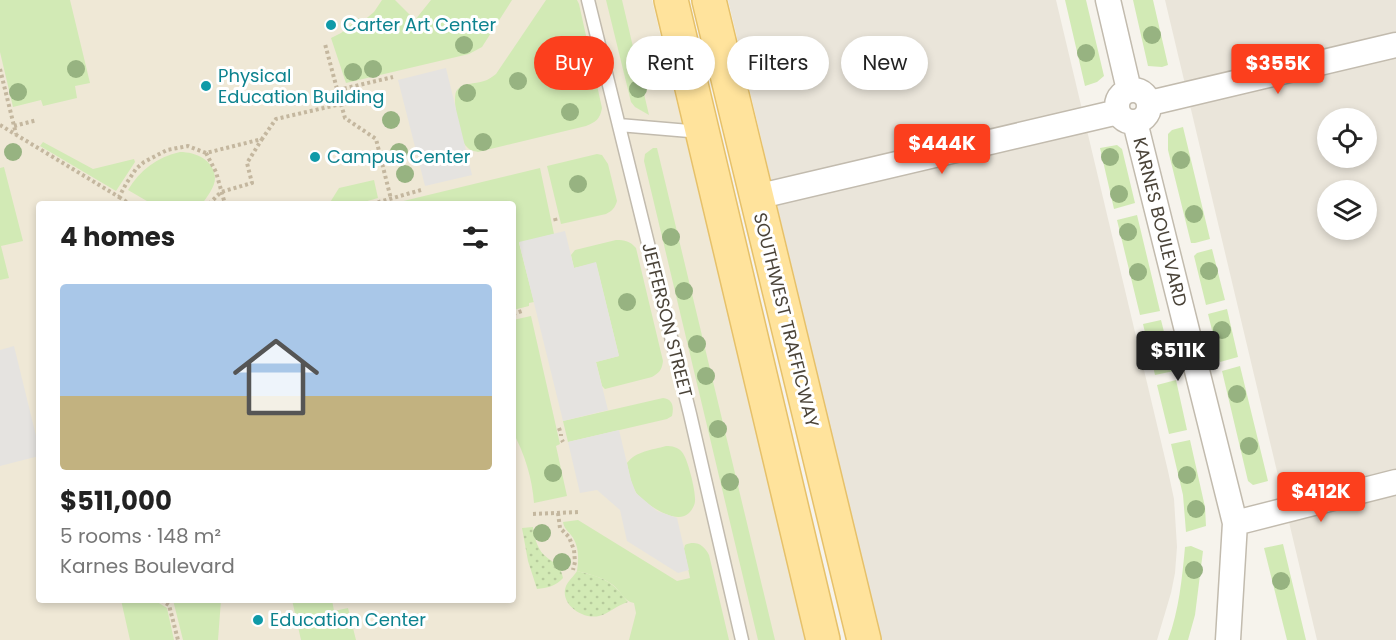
<!DOCTYPE html>
<meta charset="utf-8">
<style>
body{margin:0;font-family:Poppins,sans-serif;background:#f2f2f2;color:#222;height:100vh;display:flex;flex-direction:column;font-size:22px;white-space:nowrap}
*{box-sizing:border-box;margin:0}
p{font-size:20px;color:#767676}
.icon{flex:none;width:33px;height:33px;fill:none;stroke:currentColor;stroke-width:2;stroke-linecap:round;stroke-linejoin:round}
.map{position:relative;flex:1;overflow:hidden}
.sheet{position:absolute;left:36px;top:201px;width:480px;height:402px;display:flex;flex-direction:column;background:#fff;border-radius:6px;box-shadow:0 3px 9px #0003}
.sheet>*{flex:none}
.guide{position:absolute;left:534px;top:36px;width:570px;height:54px;display:flex;gap:12px}
.tools{position:absolute;left:1317px;top:108px;display:grid;gap:12px}
.tools a{display:grid;place-items:center;width:60px;height:60px;border-radius:50%;background:#fff;box-shadow:0 3px 9px #0003;font-size:30px}
.price{position:absolute;translate:-50% -51px;padding:0 14px;border-radius:6px;background:#fc3f1d;color:#fff;font-size:20px;line-height:39px;filter:drop-shadow(0 2px 3px #0008)}
.price::after{content:'';position:absolute;left:50%;top:36px;width:18px;height:14px;margin-left:-9px;background:inherit;clip-path:polygon(0 0,100% 0,50% 100%)}
.price.on{background:#222;color:#fff}
ul{padding:0;list-style:none}
li{display:grid;align-content:center;gap:12px;height:318px;padding:0 24px}
li span{display:grid;place-items:center;height:186px;border-radius:6px;color:#555}
li>.icon{margin-inline-start:auto}
span .icon{width:108px;height:108px;fill:#fffc;stroke-width:1}
li b{font-size:26px}
h2{display:flex;justify-content:space-between;align-items:center;height:72px;padding:0 24px;font-size:26px}
.tag{padding:0 21px;border-radius:27px;background:#fff;box-shadow:0 3px 9px #0003;font-size:21px;line-height:54px}
.tag.on{background:#fc3f1d;color:#fff}
.map>svg:first-child{display:block}
.residential{fill:#eae5da;fill-rule:evenodd}
.education{fill:#efe8d6;fill-rule:evenodd}
.green{fill:#d2eab5}
.park{fill:url(#park-dots)}
.parking{fill:#e5e3e0}
.lines{fill:none;stroke-linecap:round;stroke-linejoin:round}
.service-casing{stroke:#c2bbae;stroke-width:15}
.minor-casing{stroke:#c2bbae;stroke-width:27}
.primary-casing{stroke:#e6c16a;stroke-width:36}
.path{stroke:#c4b79f;stroke-width:4;stroke-dasharray:3 3;stroke-linecap:butt}
.service{stroke:#fff;stroke-width:12}
.minor{stroke:#fff;stroke-width:24}
.primary{stroke:#ffe39c;stroke-width:33}
.tree{fill:#97b381}
.culture-dot{fill:#0f9aa8;stroke:#fff;stroke-width:2}
.labels{text-anchor:middle;stroke-width:6;stroke-linejoin:round;paint-order:stroke}
.culture-label{font-size:18px;fill:#0d838f;stroke:#fff;text-anchor:start}
.street-label{font-size:18px;fill:#4b4439;stroke:#fff}
</style>
<div class="map">
<svg width="1396" height="640" viewBox="0 0 1396 640">
<defs>
<pattern id="park-dots" width="8" height="8" patternUnits="userSpaceOnUse" patternTransform="scale(1.5)"><rect width="8" height="8" fill="#d2eab5"/><path d="M2 2h.1M6 6h.1" fill="none" stroke="#b6ca9c" stroke-width="1.8" stroke-linecap="round"/></pattern>
</defs>
<rect width="100%" height="100%" fill="#f6f3ec"/>
<path class="residential" d="M728,0H1056L1168,471L1174,499L1177,547L1175,573L1171,593L1157,640H881Z
M1165,0H1396V640H1317ZM1328,118H1366V158H1328ZM1328,190H1366V230H1328Z"/>
<path class="education" d="M0,0H652L807,640H0ZM39,204H513V600H39Z"/>
<path class="green" d="M0,0H70L90,83L75,86L77,98L43,106L41,100L13,107L0,52Z
M382,0H395L415,20L431,0H512L482,47L469,54L346,83L331,38L341,33L359,18L362,22L374,12Z
M546,0H577L579,4L602,108C600,119 596,122 586,126L478,152C473,151 469,150 466,146C460,139 451,97 457,90C462,83 475,84 484,81C488,80 492,77 496,74Z
M606,0H622L649,115L635,107L631,102Z
M1065,0H1086L1104,76L1097,82L1085,86Z
M1133,0H1153L1168,65L1162,67L1148,66Z
M1183,127L1210,239L1195,243H1191L1168,150V134L1172,130Z
M43,142L93,169L134,159L135,162L116,191L40,146Z
M1117,145L1122,149L1135,203L1114,209L1100,148Z
M653,148H657L775,640H758L644,161L645,154Z
M180,152C196,152 214,160 215,178C215,187 207,197 202,204H152L128,190C140,170 157,157 180,152Z
M597,154L602,155L608,164L617,201C615,208 612,211 606,214L561,224L547,166Z
M4,167L23,241L1,246L9,278L0,280V168Z
M540,168L554,234L519,243L534,302L529,303V306L513,310V204H391Z
M374,180L378,198L357,204H329L339,188Z
M1137,215L1160,311L1140,315L1117,220Z
M616,240C625,240 630,241 636,248L663,361C662,370 659,373 652,377L605,389L602,386L596,362L619,356L596,263L574,268L571,255L575,250Z
M1212,249L1225,300L1206,305L1194,256L1197,253Z
M1227,309L1238,357L1220,362L1208,314Z
M531,316L560,444L556,446L567,496L534,503C532,478 525,455 513,432V320Z
M1161,320L1174,371L1155,375L1143,324Z
M1240,366L1268,481L1253,485L1248,481L1222,371Z
M1176,380L1187,430L1169,434L1157,385Z
M663,398C673,399 674,407 672,416L667,419L568,442L563,421Z
M1190,440L1205,507L1206,526L1186,532L1183,495L1171,444Z
M666,446C672,446 678,447 682,452C688,459 696,492 695,501C695,505 692,510 689,513C676,526 646,504 637,494C631,486 629,473 627,463C636,451 652,450 666,446Z
M578,520L677,581L690,578L684,549L685,545C696,540 704,545 709,555L729,640H629L636,613L634,603C623,601 621,591 613,585C602,577 589,574 577,571C579,558 579,545 571,535C567,530 564,528 563,522Z
M1283,544L1306,640H1287L1264,548Z
M1191,546L1203,551L1195,615L1188,640H1168C1179,610 1182,579 1185,547Z
M121,600H154L167,608L174,640H130Z
M173,600H221L218,640H183Z
M292,600H332L334,611L348,608L356,640H301Z"/>
<path class="park" d="M533,527C534,536 537,548 544,555C554,564 560,563 563,578C556,586 547,588 537,589L528,561L522,528Z
M577,571C592,575 607,578 618,590C622,594 624,598 628,602C617,605 608,614 599,616C583,620 559,604 566,586C568,581 574,576 577,571Z"/>
<path class="parking" d="M446,68L472,175L425,186L398,80Z
M565,231L574,268L596,262L619,356L596,362L608,410L563,421L519,242Z
M14,346L39,448V456L0,466V350Z
M619,430L631,480L636,493L657,511L677,518L689,570L678,573L627,541L620,510L597,490L580,493L568,442Z"/>
<g class="lines">
<g class="service-casing">
<path id="service" d="M588,0L690,414L742,640
M619,125L701,132"/>
</g>
<g class="minor-casing">
<path id="minor" d="M1108,0L1129,90
M1117 106a16 16 0 1 1 32 0a16 16 0 1 1-32 0Z
M1150,103L1396,45
M1135,122L1235,523L1228,640
M756,197L1118,112
M1235,523L1396,482"/>
</g>
<g class="primary-casing">
<path id="primary" d="M671,0L823,640
M709,0L864,640"/>
</g>
<path class="path" d="M0,69L16,134
M338,90L393,77
M341,104L345,118L376,139L391,199
M0,125L119,197L126,184L136,169L144,162L167,150L188,146L206,153L262,139L276,119L341,104L325,44
M14,126L37,120
M206,153L216,172L225,204
M119,197L130,204
M209,204L221,192L252,183L247,163L262,139
M372,204L421,190
M555,218L556,222
M513,314L522,311
M559,428L560,431
M561,434V436
M562,440L563,442
M558,513L560,528L569,537L574,550L575,562L573,570
M533,514L580,512
M161,600L169,605L178,640"/>
<use href="#service" class="service"/>
<use href="#minor" class="minor"/>
<use href="#primary" class="primary"/>
</g>
<g class="tree">
<circle cx="1152" cy="35" r="9"/>
<circle cx="464" cy="45" r="9"/>
<circle cx="1086" cy="53" r="9"/>
<circle cx="76" cy="69" r="9"/>
<circle cx="373" cy="69" r="9"/>
<circle cx="353" cy="72" r="9"/>
<circle cx="518" cy="81" r="9"/>
<circle cx="638" cy="89" r="9"/>
<circle cx="18" cy="92" r="9"/>
<circle cx="467" cy="93" r="9"/>
<circle cx="570" cy="112" r="9"/>
<circle cx="391" cy="120" r="9"/>
<circle cx="483" cy="142" r="9"/>
<circle cx="13" cy="152" r="9"/>
<circle cx="399" cy="152" r="9"/>
<circle cx="1110" cy="157" r="9"/>
<circle cx="1181" cy="160" r="9"/>
<circle cx="405" cy="174" r="9"/>
<circle cx="578" cy="184" r="9"/>
<circle cx="1119" cy="194" r="9"/>
<circle cx="1194" cy="214" r="9"/>
<circle cx="1128" cy="232" r="9"/>
<circle cx="671" cy="237" r="9"/>
<circle cx="1209" cy="271" r="9"/>
<circle cx="1138" cy="272" r="9"/>
<circle cx="684" cy="291" r="9"/>
<circle cx="627" cy="302" r="9"/>
<circle cx="1222" cy="330" r="9"/>
<circle cx="697" cy="344" r="9"/>
<circle cx="1156" cy="344" r="9"/>
<circle cx="706" cy="376" r="9"/>
<circle cx="1237" cy="394" r="9"/>
<circle cx="718" cy="429" r="9"/>
<circle cx="1249" cy="446" r="9"/>
<circle cx="553" cy="473" r="9"/>
<circle cx="1187" cy="475" r="9"/>
<circle cx="730" cy="482" r="9"/>
<circle cx="1196" cy="509" r="9"/>
<circle cx="542" cy="533" r="9"/>
<circle cx="562" cy="562" r="9"/>
<circle cx="1194" cy="570" r="9"/>
<circle cx="1281" cy="581" r="9"/>
</g>
<g class="culture-dot">
<circle cx="331" cy="25" r="6"/>
<circle cx="206" cy="86" r="6"/>
<circle cx="315" cy="157" r="6"/>
<circle cx="258" cy="620" r="6"/>
</g>
<g class="labels">
<g class="culture-label">
<text x="343" y="31">Carter Art Center</text>
<text x="218" y="82">Physical<tspan x="218" dy="21">Education Building</tspan></text>
<text x="327" y="163">Campus Center</text>
<text x="270" y="626">Education Center</text>
</g>
<g class="street-label">
<text transform="translate(1160 222) rotate(76)" y="6">KARNES BOULEVARD</text>
<text transform="translate(667 320) rotate(76)" y="6">JEFFERSON STREET</text>
<text transform="translate(786 320) rotate(76)" y="6">SOUTHWEST TRAFFICWAY</text>
</g>
</g>
</svg>
<div class="tools">
<a><svg class="icon" aria-label="locate" viewBox="0 0 24 24"><circle cx="12" cy="12" r="6"/><path d="M12 2v4M12 18v4M2 12h4M18 12h4"/></svg></a>
<a><svg class="icon" aria-label="layers" viewBox="0 0 24 24"><path d="M12 4l9 5-9 5-9-5zM3 14l9 5 9-5"/></svg></a>
</div>
<b class="price" style="left:1278px;top:95px">$355K</b>
<b class="price" style="left:942px;top:175px">$444K</b>
<b class="price on" style="left:1178px;top:382px">$511K</b>
<b class="price" style="left:1321px;top:523px">$412K</b>
<div class="guide">
<a class="tag on">Buy</a>
<a class="tag">Rent</a>
<a class="tag">Filters</a>
<a class="tag">New</a>
</div>
<section class="sheet">
<h2>4 homes<svg class="icon" aria-label="filters" viewBox="0 0 24 24"><path d="M4 7h16M4 17h16"/><circle cx="9" cy="7" r="2"/><circle cx="15" cy="17" r="2"/></svg></h2>
<ul>
<li><span style="background:linear-gradient(#a9c7e8 60%,#c2b280 0)"><svg class="icon" aria-label="home" viewBox="0 0 24 24"><path d="M3 11l9-7 9 7M6 9v11h12V9"/></svg></span><div><b>$511,000</b><p>5 rooms · 148 m²</p><p>Karnes Boulevard</p></div></li>
</ul>
</section>
</div>
